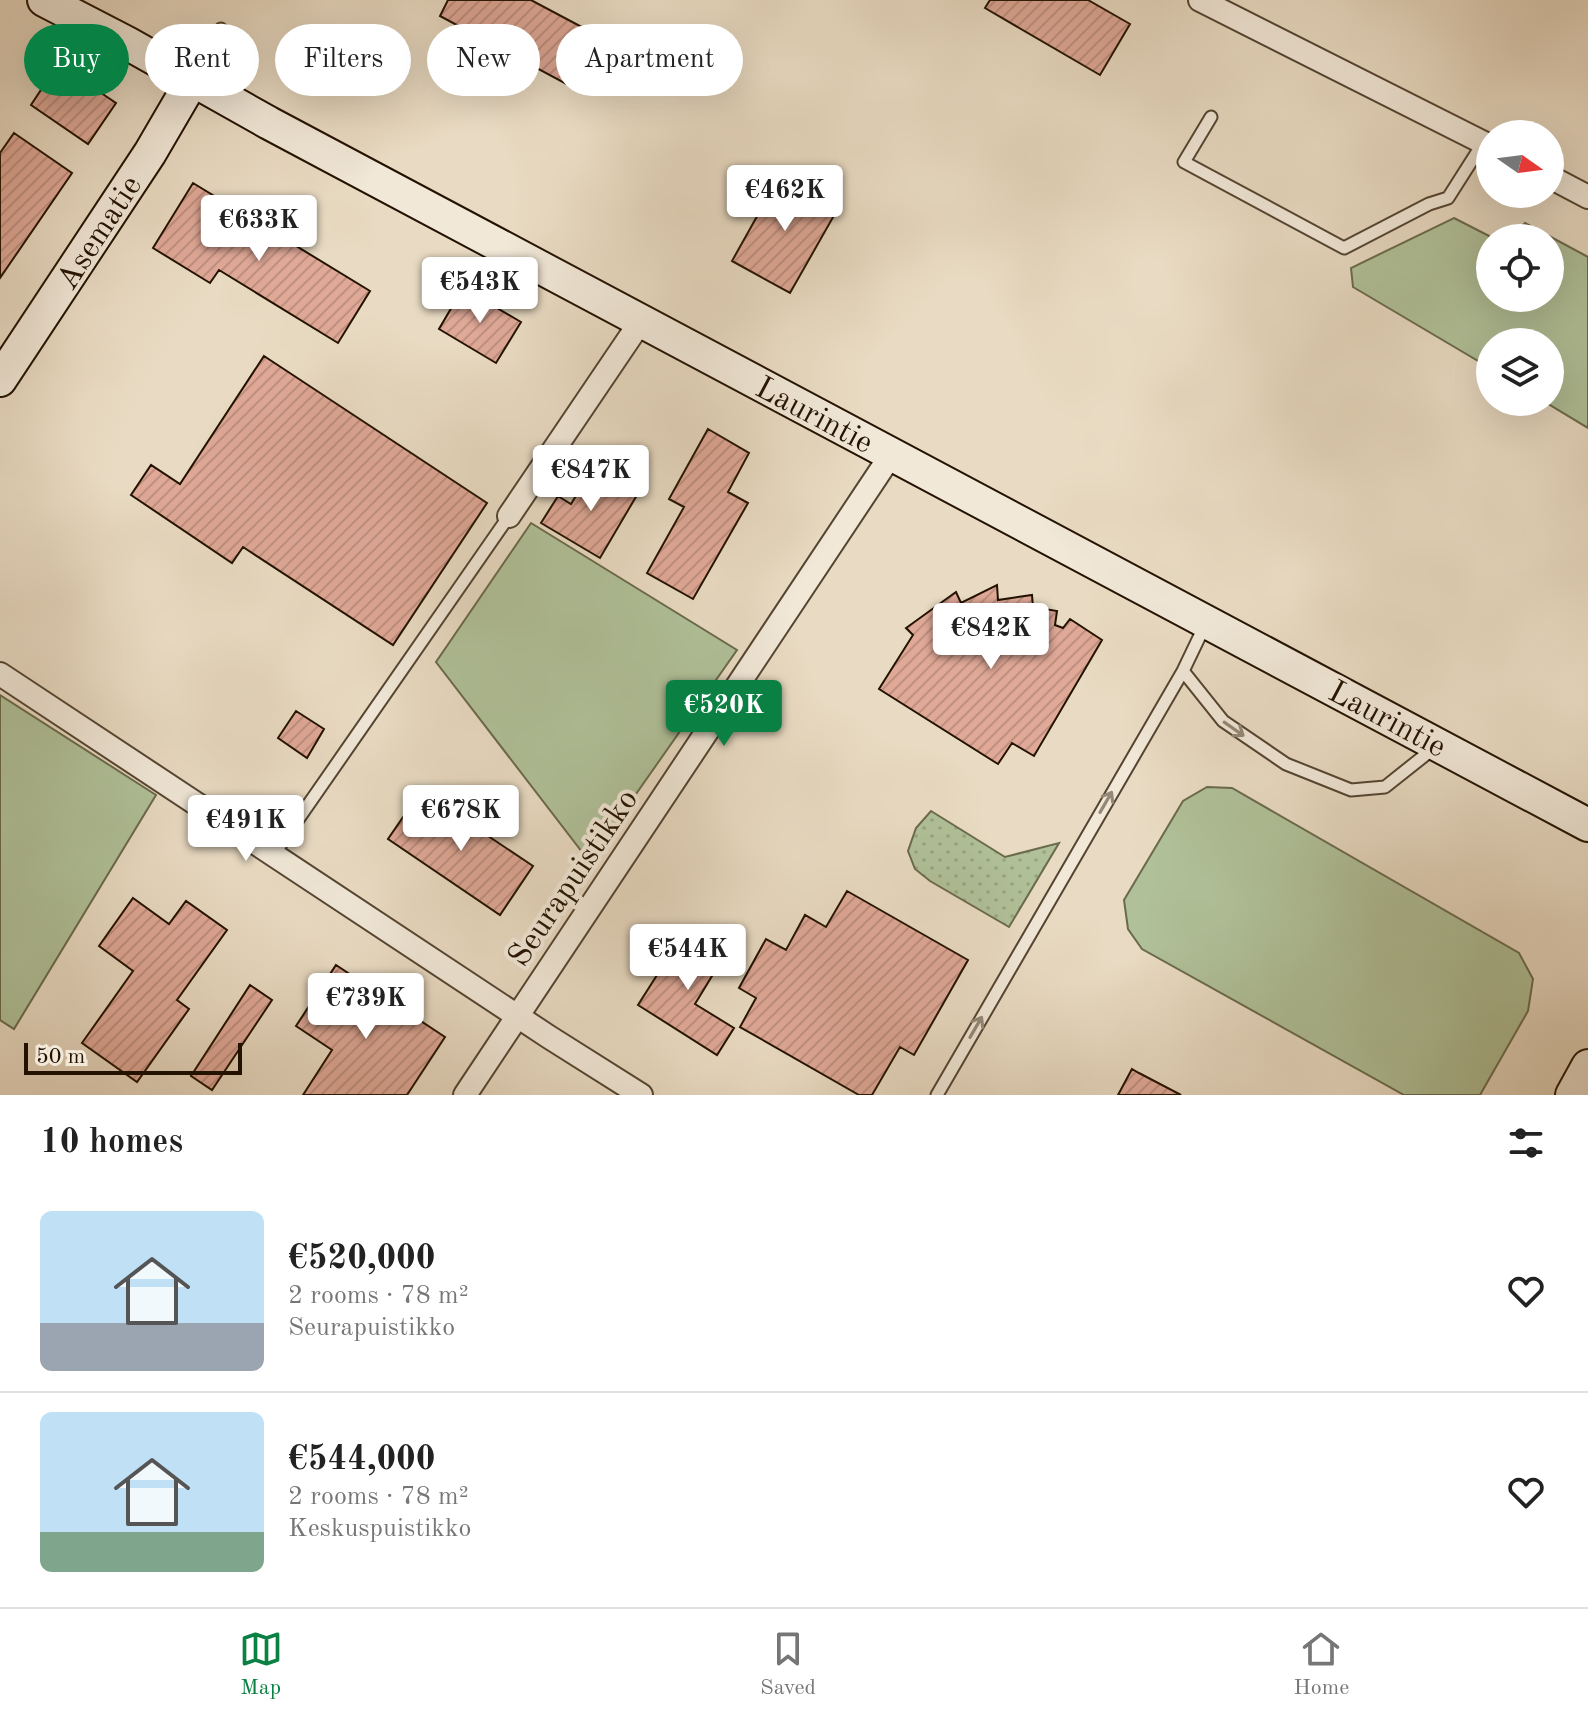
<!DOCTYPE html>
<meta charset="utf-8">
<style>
body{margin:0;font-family:"Old Standard TT",serif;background:#f6f6f6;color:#222;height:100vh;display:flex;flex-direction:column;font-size:30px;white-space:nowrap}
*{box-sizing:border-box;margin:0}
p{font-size:26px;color:#767676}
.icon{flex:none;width:44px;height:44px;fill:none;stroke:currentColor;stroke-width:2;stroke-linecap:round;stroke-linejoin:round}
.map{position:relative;height:1095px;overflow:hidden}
.details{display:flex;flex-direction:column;background:#fff;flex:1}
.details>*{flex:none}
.hud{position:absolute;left:24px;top:24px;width:800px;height:72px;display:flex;gap:16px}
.needle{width:52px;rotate:104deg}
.buttons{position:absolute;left:1476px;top:120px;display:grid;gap:16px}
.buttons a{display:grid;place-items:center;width:88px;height:88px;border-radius:50%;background:#fff;box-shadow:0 8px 32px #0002;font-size:40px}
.scale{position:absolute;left:24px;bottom:20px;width:218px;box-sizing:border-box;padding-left:8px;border:4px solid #231200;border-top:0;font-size:22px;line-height:28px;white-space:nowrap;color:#231200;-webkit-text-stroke:6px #f1e8d8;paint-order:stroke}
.price{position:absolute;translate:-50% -68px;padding:0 18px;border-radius:8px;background:#fff;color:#222;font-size:26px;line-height:52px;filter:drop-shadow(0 2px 4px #0008)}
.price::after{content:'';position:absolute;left:50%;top:48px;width:24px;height:18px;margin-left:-12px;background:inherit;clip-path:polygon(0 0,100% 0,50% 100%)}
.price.on{background:#0b8043;color:#fff}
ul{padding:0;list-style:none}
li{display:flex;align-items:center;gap:24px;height:200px;padding:0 40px}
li+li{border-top:2px solid #e0e0e0}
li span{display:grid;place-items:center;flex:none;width:224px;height:160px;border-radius:12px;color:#555}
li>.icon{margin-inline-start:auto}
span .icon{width:96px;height:96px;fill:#fffc;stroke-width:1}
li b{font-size:34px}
h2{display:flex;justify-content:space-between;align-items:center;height:96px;padding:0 40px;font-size:34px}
.pill{padding:0 28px;border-radius:36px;background:#fff;box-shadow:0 8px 32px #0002;font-size:28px;line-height:72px}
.pill.on{background:#0b8043;color:#fff}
.tabs{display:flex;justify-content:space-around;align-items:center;height:112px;border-top:2px solid #e0e0e0;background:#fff;font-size:22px;color:#767676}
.tabs a{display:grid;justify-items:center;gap:4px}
.tabs .on{color:#0b8043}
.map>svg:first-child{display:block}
.grass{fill:url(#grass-dots);stroke:#6a6a4c;stroke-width:2}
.park{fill:#b0c199;stroke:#6a6a4c;stroke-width:2}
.building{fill:url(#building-hatch);stroke:#231200;stroke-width:2}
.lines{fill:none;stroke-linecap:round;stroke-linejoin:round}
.lane-casing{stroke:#544431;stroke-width:15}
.street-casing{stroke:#544431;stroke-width:26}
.secondary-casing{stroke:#231200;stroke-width:36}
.lane{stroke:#f1e8d8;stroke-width:11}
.street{stroke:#f1e8d8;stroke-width:22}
.secondary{stroke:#f1e8d8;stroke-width:32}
.oneway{stroke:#948877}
.labels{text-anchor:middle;stroke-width:8;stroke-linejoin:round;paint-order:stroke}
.street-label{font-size:32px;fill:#231200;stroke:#f1e8d8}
</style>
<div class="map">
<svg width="1588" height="1095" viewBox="0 0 1588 1095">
<defs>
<pattern id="grass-dots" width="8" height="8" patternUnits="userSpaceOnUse" patternTransform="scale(2)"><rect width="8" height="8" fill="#b0c199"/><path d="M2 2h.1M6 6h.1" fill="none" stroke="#97a582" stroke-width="1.8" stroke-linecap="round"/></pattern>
<pattern id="building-hatch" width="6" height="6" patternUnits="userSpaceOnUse" patternTransform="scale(2)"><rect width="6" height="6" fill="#dfa897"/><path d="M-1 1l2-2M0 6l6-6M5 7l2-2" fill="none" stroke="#bf9080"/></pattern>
</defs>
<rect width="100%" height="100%" fill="#e9dbc3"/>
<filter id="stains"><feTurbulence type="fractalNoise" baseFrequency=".0025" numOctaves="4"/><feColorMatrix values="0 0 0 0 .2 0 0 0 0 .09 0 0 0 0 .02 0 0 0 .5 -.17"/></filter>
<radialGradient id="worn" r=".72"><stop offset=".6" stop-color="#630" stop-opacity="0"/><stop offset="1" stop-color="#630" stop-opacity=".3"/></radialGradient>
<path class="grass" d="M931,811L1005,857L1059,843L1009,927L930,881L915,869L908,851L916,828Z"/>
<path class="park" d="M1454,218L1493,238H1490V298H1550V238H1511L1525,223L1588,257V428L1545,402H1550V342H1490V368L1353,287L1351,268Z
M531,523L737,650L589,861L436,662Z
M0,695L156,795L14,1029L0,1020Z
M1207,787L1232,788L1519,953L1533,979L1528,1011L1480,1095H1404L1142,949L1128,929L1124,900L1183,801Z"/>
<path class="building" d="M448,0H531L610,42L583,93L440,16Z
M990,0H1088L1130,24L1100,75L985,8Z
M58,64L116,103L88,144L31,105Z
M14,133L72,173L0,278V153Z
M783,170L819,190L813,200L836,212L790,293L732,261Z
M193,183L370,291L338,343L219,270L210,283L153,248Z
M463,288L521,322L496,363L439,329Z
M264,356L487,503L393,645L243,547L232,563L131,495L151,465L180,484Z
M708,429L749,453L728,492L748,503L693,599L647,573L684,507L669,499Z
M592,469L637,495L600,558L541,523L558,496L571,504Z
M997,585L998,600L1032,595L1033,607L1057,611L1055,625L1063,628L1070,619L1102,640L1034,756L1012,743L998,764L879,689L913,635L906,628L956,592L961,603Z
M296,711L324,729L307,758L278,738Z
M421,791L533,866L500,915L388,839Z
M847,891L968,960L914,1055L900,1047L872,1095H859L740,1027L756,998L739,988L766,939L786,950L805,915L826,927Z
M133,898L169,924L186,901L227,930L177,1000L189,1009L137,1082L82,1043L133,971L99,946Z
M687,928L726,953L695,1004L734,1028L717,1055L638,1005Z
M336,965L445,1037L407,1095H303L332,1050L296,1026Z
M250,985L272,1000L212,1090L191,1076Z
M1132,1069L1139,1073L1181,1095H1118Z"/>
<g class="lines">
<g class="lane-casing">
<path id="lane" d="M195,77L221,29
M1211,117L1184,162L1344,248L1429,204L1448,198L1483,143
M1183,671L1223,721L1286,764L1351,790L1385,787L1434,748
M274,854L509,516
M937,1095L1183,671L1206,623"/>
</g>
<g class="street-casing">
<path id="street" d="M1200,0L1490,146
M1550,177L1588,197
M509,516L641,321
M0,674L549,1037L641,1095
M465,1095L891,455"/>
</g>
<g class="secondary-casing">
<path id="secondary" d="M44,0L127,43L269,123L1588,825
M0,380L150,153L192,81
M1572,1095L1588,1066"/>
</g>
<use href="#lane" class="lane"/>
<use href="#street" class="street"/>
<use href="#secondary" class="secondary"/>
</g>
<defs><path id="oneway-shaft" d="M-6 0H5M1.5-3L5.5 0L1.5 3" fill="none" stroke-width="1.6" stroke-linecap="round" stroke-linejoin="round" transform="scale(2)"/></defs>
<g class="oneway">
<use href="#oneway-shaft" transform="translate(1234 729) rotate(35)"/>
<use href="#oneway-shaft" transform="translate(1106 802) rotate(-60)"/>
<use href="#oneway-shaft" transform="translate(976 1027) rotate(-60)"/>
</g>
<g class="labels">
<g class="street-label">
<text transform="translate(98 232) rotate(-57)" y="11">Asematie</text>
<text transform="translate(815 414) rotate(28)" y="11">Laurintie</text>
<text transform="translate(1388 718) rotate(28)" y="11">Laurintie</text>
<text transform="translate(572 877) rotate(-56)" y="11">Seurapuistikko</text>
</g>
</g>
<rect width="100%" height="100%" filter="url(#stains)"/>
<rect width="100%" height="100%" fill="url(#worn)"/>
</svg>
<div class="buttons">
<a><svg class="needle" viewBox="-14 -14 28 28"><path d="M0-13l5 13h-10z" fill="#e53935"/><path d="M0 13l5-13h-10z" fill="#767676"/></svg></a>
<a><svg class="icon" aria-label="locate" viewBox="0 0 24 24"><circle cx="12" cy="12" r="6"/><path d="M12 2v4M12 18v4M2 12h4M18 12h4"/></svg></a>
<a><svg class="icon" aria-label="layers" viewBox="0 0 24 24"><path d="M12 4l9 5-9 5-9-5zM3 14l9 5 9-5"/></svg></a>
</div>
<div class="scale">50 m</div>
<b class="price" style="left:785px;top:233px">€462K</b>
<b class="price" style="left:259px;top:263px">€633K</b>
<b class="price" style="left:480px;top:325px">€543K</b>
<b class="price" style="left:591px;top:513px">€847K</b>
<b class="price" style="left:991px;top:671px">€842K</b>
<b class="price on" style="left:724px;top:748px">€520K</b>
<b class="price" style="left:461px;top:853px">€678K</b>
<b class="price" style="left:246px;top:863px">€491K</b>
<b class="price" style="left:688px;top:992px">€544K</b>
<b class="price" style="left:366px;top:1041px">€739K</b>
<div class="hud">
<a class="pill on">Buy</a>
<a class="pill">Rent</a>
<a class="pill">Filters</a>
<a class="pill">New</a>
<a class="pill">Apartment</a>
</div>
</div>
<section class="details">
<h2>10 homes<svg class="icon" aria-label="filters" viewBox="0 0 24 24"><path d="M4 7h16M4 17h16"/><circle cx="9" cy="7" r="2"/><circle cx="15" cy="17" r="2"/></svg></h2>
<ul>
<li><span style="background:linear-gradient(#bfe0f5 70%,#9aa5b1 0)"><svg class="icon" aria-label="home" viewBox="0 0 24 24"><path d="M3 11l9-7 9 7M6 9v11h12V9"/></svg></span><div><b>€520,000</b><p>2 rooms · 78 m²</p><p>Seurapuistikko</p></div><svg class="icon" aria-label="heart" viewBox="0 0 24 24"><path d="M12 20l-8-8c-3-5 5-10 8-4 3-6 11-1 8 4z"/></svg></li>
<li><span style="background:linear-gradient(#bfe0f5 75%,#7fa58c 0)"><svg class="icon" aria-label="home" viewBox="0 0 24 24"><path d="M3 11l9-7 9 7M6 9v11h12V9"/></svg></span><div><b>€544,000</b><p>2 rooms · 78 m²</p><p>Keskuspuistikko</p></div><svg class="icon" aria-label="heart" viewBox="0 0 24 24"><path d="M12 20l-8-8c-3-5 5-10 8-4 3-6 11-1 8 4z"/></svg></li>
</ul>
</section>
<nav class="tabs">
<a class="on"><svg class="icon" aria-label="map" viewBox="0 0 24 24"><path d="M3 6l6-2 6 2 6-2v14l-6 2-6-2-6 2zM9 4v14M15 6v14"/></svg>Map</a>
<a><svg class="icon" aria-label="saved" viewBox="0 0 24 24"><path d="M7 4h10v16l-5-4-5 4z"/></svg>Saved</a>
<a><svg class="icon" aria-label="home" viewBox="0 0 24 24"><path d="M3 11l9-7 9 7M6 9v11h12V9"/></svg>Home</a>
</nav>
